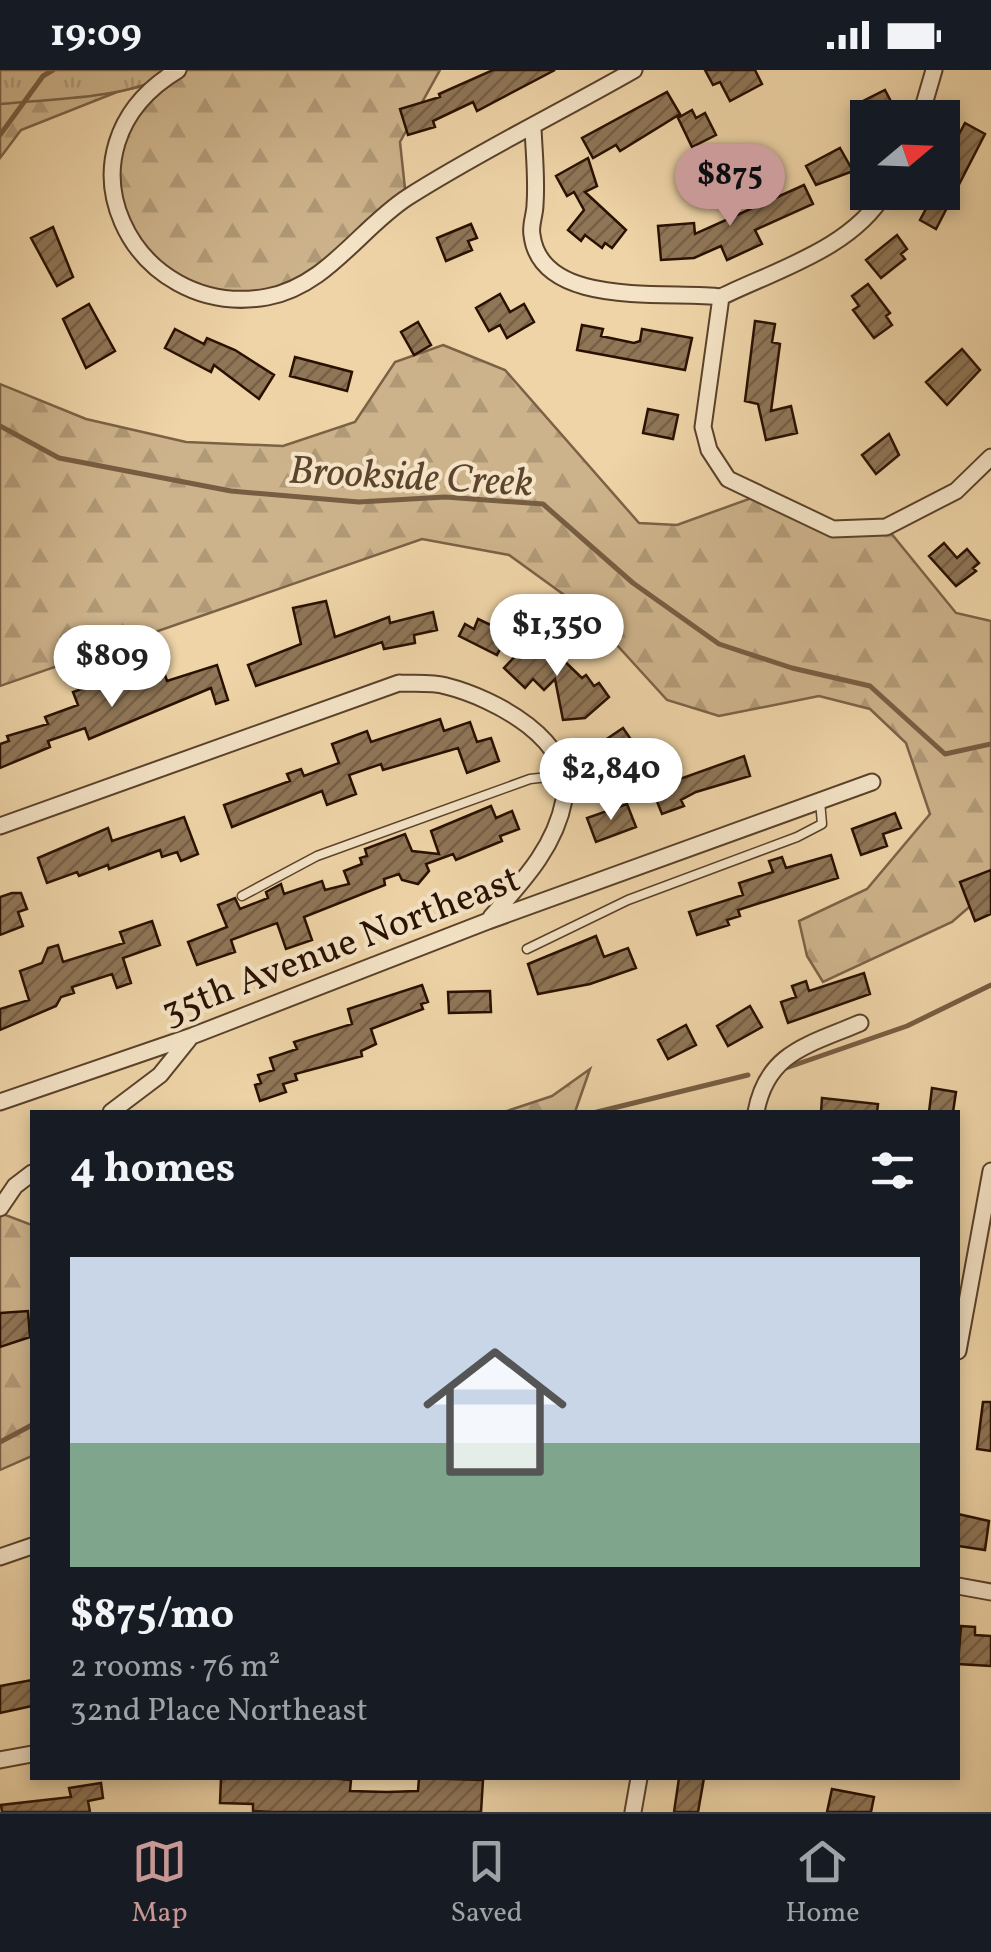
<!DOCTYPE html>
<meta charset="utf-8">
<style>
body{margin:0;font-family:Vollkorn,serif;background:#20242c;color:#f1f3f6;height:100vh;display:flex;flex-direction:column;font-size:38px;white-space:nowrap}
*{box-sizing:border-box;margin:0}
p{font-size:32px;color:#9ea1a6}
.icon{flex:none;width:55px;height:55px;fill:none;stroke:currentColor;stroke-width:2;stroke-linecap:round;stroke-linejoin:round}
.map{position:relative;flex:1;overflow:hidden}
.sheet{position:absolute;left:30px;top:1040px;width:930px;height:670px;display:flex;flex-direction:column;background:#171b24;border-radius:0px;box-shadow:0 5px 15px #0003}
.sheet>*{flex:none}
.needle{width:65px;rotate:71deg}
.controls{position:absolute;left:850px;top:30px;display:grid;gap:20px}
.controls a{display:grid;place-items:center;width:110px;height:110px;border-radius:0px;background:#171b24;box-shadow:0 5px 15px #0003;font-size:50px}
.price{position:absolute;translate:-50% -85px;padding:0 22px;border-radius:35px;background:#fff;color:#222;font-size:32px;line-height:65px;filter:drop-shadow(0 2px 5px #0008)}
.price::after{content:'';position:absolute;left:50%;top:60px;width:30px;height:22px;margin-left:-15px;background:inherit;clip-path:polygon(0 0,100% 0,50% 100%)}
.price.on{background:#c59692;color:#111}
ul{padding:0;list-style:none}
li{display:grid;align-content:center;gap:20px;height:530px;padding:0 40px}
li+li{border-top:2px solid #363941}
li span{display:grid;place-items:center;height:310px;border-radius:0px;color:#555}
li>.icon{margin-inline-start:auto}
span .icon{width:180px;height:180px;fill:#fffc;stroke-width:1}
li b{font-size:42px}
h2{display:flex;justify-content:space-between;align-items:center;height:120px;padding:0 40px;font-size:42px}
.status{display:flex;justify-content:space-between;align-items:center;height:70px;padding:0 50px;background:#171b24;direction:ltr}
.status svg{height:28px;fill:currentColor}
.dock{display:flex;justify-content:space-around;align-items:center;height:140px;border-top:2px solid #363941;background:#171b24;font-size:28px;color:#9ea1a6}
.dock a{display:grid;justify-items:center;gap:5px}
.dock .on{color:#c59692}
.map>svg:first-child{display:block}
.forest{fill:url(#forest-firs);stroke:#7b6246;stroke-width:2.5}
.park{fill:url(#park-tufts);stroke:#7b6246;stroke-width:2.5}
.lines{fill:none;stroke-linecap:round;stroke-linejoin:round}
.stream{stroke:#775d42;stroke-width:5}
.building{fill:url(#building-hatch);stroke:#291000;stroke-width:2.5}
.lane-casing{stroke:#5a412a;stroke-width:11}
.street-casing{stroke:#5a412a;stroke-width:19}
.lane{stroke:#f4e3c6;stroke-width:8}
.street{stroke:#f4e3c6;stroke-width:15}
.labels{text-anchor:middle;stroke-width:8;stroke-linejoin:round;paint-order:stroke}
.street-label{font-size:38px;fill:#291000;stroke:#f4e3c6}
.water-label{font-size:40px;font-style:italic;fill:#5d442c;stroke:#f4e3c6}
</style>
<div class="status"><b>19:09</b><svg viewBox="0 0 49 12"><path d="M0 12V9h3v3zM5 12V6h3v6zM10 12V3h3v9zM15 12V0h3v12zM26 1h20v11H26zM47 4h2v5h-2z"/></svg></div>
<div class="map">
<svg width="991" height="1742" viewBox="0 0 991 1742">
<defs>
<pattern id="forest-firs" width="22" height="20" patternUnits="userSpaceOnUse" patternTransform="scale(2.5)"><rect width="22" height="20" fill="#cdb38b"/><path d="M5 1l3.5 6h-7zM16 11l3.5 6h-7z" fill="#b09976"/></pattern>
<pattern id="park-tufts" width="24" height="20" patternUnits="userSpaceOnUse" patternTransform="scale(2.5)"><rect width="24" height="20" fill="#cdb38b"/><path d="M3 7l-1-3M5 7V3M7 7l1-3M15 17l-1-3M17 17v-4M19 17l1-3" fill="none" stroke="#b09976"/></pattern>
<pattern id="building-hatch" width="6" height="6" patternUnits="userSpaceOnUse" patternTransform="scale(2.5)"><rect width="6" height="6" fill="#8f7657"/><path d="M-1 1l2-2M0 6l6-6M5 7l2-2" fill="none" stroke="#755f46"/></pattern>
</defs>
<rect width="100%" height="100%" fill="#eed4a7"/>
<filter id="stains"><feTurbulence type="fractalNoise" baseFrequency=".002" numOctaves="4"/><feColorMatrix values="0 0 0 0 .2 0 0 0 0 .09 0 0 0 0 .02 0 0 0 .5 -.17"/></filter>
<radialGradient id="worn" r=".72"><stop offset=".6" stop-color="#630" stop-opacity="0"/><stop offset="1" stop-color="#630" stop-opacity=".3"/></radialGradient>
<path class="forest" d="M0,0H440L400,72L406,128C330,195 256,279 156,193C136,176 122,137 108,114L120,57L155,13L117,22L21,60L0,88Z
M443,275L505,300L639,453L677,455L757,426L833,459L886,457L956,543L991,551V818L952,852L823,912L807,886L799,851L867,819L930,744L906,673L870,639L819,626L719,646L667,630L585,540L509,485L422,469L0,616V314L86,349L186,372L283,376L355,352L395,292Z
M590,999L575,1042H504L552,1026Z
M0,1143L32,1155V1386L0,1400Z"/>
<path class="park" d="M0,0H178C127,30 58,28 0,34Z"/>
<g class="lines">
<path class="stream" d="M0,65L43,6L53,0
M0,356L59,388L231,421L359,432L445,427L543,434L633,513L719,574L792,598L870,616L945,684L991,674
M783,999L907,956L991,915
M597,1042L748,1005
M0,1372L32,1355"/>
</g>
<path class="building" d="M493,0H555L477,41L473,32L433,51L435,57L408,65L400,39L440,27L439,24Z
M705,0H755L762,14L730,31L720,12L713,15Z
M885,20L896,41L883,48H864L857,34Z
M667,22L680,44L620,81L616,75L593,88L582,68Z
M692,40L696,48L705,43L716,65L692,77L678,48Z
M965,53L985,64L936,159L920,150L935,122H942V70L948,61L958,66Z
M840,78L853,101L816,115L806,96Z
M588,88L597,116L585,122L626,160L612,178L605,173L602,178L585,165L581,171L568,160L584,140L574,122L567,126L556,106Z
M804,115L813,134L755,160L762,174L727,190L721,176L694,188L661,190L658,156L694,153L695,164Z
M471,154L477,168L468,171L472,180L446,191L437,168Z
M53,157L73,207L57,216L31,168Z
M897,165L907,179L901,184L905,189L881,208L866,190Z
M868,214L890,243L886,246L892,255L874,268L853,240L859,236L852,226Z
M500,224L510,242L524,234L534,252L507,268L500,255L489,261L476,238Z
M89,234L115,281L86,298L63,249Z
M755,251L775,254L772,272L780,274L771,341L791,336L797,363L766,370L758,334L745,331Z
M418,252L431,275L414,285L401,262Z
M582,255L603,259L601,266L634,273L640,271L642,259L692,268L685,300L577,280Z
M175,259L204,274L207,268L235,280L274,305L259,329L214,295L211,302L165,278Z
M962,279L980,300L947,335L926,312Z
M295,287L352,302L347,321L290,306Z
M648,339L678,345L673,369L643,363Z
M889,364L899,385L876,404L862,385Z
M944,473L957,488L967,479L979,493L973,498L976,501L956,516L929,486Z
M326,531L335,567L389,547L390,553L433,542L437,560L414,565L415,573L384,579L382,572L256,616L248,595L301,574L293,538Z
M478,549L508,563L497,585L459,566L465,554L474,559Z
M536,564L582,608L586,605L594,616L599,613L609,627L585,648L563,650L555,609L544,620L533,609L525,618L504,598Z
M217,595L228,630L216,634L211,618L89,669L85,658L48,671L50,677L0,698V674L9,671L7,666L48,654L45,647L78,635L73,622L108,610L111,618L165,605L167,611Z
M440,649L444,661L470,652L477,672L491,668L499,691L467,703L458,678L383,700L381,694L349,705L356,724L327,735L322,721L232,757L224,735L290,711L287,704L301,699L304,706L339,693L332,674L367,661L371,672Z
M623,658L641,684L603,710L583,685Z
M744,686L750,706L696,722L681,730L684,736L662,744L652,719Z
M627,734L636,757L596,772L587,748Z
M491,736L496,748L512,741L519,759L500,766L502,771L456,790L453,784L426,794L429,801L418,814L402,810L399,804L384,809L385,815L304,847L312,870L286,879L277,853L231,870L235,882L197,895L188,872L227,857L218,835L235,828L240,839L268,828L266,822L281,814L284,824L322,811L325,820L349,814L344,801L362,794L360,788L367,786L365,779L405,764L412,781L439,784L431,761Z
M895,743L901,758L883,764L887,776L861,785L852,759Z
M184,747L198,784L181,791L177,782L162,787L160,780L109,799L108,795L79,806L77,802L47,813L38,788L108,758L112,771Z
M831,785L838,808L738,840L740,846L727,850L729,855L697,865L689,842L743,825L739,813L773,802L769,791L782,787L786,798Z
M991,800V844L975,851L960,812Z
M12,823H21L27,839L18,842L23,856L0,865V827Z
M152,851L160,875L123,888L131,913L117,918L112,904L72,917L74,923L61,927L56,936L0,960V939L29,930L20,901L42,893L48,878L58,875L63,892L124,873L120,862Z
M596,866L604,887L628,878L636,898L590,914L538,924L528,894Z
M864,903L870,924L788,953L781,932L796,927L792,916L806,911L809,921Z
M422,915L428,932L421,934L423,939L371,959L376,974L361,981L362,986L295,1004L297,1010L283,1014L286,1022L260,1031L255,1015L261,1013L258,1005L274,1000L270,988L297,979L294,972L352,954L348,939Z
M490,921L491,942L449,943L448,922Z
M750,936L762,957L728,976L717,956Z
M686,955L696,975L668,989L658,970Z
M932,1018L956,1022L953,1042H929Z
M822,1028L878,1034L877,1042H821Z
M28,1241L30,1267L0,1277V1243Z
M983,1332H991V1381L977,1379Z
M958,1444L989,1451L985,1480L958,1476Z
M961,1556L975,1557V1565L991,1566V1596L958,1594Z
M32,1610V1636L0,1643V1616Z
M221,1708H328L351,1710L350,1721L387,1722L418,1721L419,1708L483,1710L481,1742H272L253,1741V1734L220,1733Z
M679,1708H704L698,1742H674Z
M101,1713L103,1728L88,1731L90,1742H2L1,1735L71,1727L69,1718Z
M832,1719L874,1727L871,1742H827Z"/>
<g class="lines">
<g class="lane-casing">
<path id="lane" d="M242,826L317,786L530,709L566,705
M527,879L628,830L797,767L822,754L820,731"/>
</g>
<g class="street-casing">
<path id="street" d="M178,0C46,79 132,251 267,227C327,216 360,158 408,127C480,81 559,43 634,0
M920,48L934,0
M533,58C534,83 537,109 535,135C535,144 530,156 532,165C541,240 671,220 721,227L703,357L709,380L728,409L833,459L886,457L956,421L991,387
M721,227C776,200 853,178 885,122
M0,756L399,613C414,614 432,612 446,616C494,628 577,671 564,730C555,778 521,813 491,847
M0,1032L192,966L488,851L872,712
M111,1042L160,1005L189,969
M756,1042C767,982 809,975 860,953
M0,1138L15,1116L32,1103
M958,1281L991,1101
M0,1487L32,1476
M958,1516L991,1522
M0,1690L32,1684
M633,1742L639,1708"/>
</g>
<use href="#lane" class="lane"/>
<use href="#street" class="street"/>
</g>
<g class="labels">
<g class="street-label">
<text transform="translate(340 874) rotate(-21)" y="13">35th Avenue Northeast</text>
</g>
<g class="water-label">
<text transform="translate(411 405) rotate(3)" y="14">Brookside Creek</text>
</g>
</g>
<rect width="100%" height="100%" filter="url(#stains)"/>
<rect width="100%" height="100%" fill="url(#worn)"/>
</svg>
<div class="controls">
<a><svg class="needle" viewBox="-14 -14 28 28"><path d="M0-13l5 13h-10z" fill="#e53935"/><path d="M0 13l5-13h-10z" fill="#9ea1a6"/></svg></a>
</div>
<b class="price on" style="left:730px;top:159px">$875</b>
<b class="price" style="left:557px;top:609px">$1,350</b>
<b class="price" style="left:112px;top:640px">$809</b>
<b class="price" style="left:611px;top:753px">$2,840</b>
<section class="sheet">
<h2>4 homes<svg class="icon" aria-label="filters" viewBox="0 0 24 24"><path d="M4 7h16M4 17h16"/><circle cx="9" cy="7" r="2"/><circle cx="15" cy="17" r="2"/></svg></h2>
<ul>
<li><span style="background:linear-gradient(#c9d6e8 60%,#7fa58c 0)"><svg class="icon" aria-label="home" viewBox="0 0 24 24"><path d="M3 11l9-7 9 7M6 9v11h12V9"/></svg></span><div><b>$875/mo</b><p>2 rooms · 76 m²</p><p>32nd Place Northeast</p></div></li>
</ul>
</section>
</div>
<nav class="dock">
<a class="on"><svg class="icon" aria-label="map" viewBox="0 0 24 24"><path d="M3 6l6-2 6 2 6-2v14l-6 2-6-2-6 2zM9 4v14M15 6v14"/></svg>Map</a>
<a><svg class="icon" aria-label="saved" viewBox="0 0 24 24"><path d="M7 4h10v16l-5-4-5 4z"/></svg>Saved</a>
<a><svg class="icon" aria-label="home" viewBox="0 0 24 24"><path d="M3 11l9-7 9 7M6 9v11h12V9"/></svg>Home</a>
</nav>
